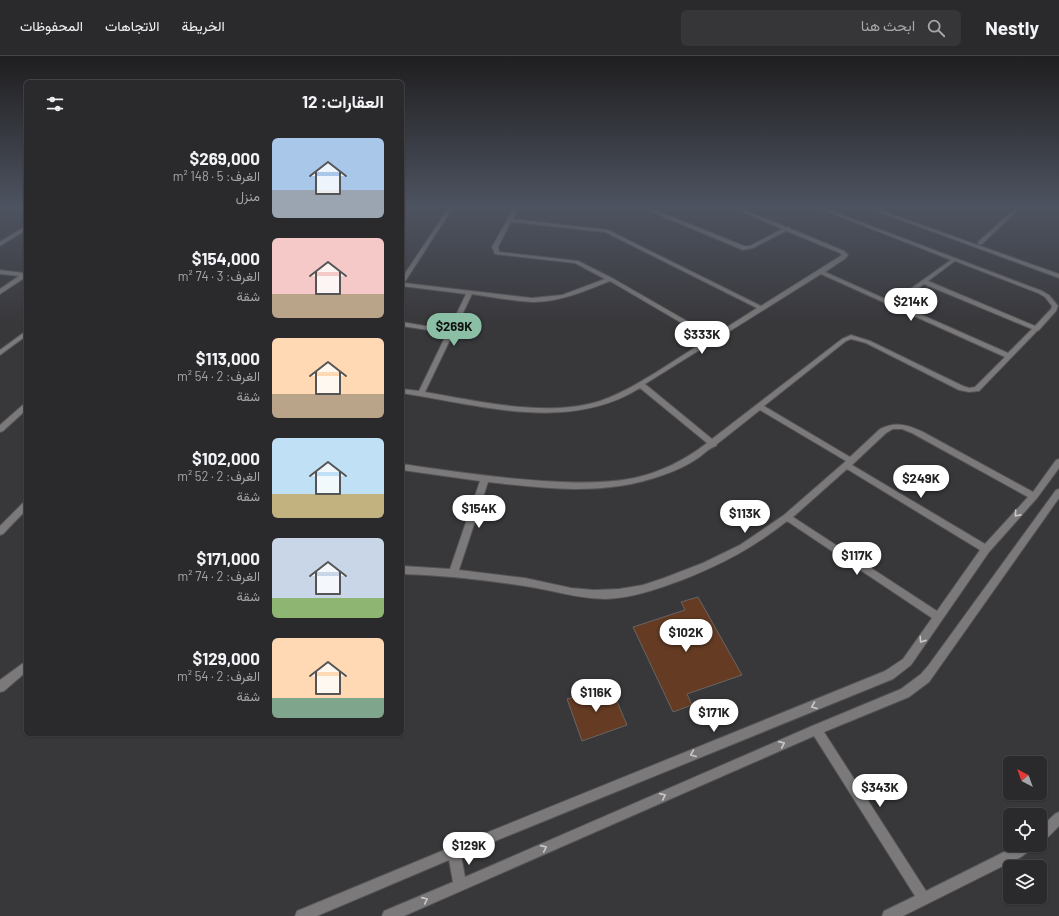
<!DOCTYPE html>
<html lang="ar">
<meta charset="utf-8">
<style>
body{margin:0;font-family:Barlow,Vazirmatn,sans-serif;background:#363538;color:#f1f3f6;direction:rtl;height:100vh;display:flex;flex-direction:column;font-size:15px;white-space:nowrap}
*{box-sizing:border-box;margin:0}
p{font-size:13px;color:#a5a6a9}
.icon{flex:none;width:22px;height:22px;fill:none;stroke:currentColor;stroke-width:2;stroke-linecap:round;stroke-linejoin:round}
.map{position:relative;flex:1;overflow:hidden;direction:ltr}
.drawer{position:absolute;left:24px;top:24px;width:380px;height:656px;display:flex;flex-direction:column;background:#2a292c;border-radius:6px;box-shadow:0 1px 3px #0004,0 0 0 1px #464548;direction:rtl}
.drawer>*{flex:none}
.needle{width:26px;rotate:319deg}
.buttons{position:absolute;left:1003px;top:700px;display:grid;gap:8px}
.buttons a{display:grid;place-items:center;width:44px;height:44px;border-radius:6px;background:#2a292c;box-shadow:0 1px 3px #0004,0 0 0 1px #464548;font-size:20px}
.price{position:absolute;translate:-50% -34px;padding:0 9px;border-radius:14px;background:#fff;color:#222;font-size:13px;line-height:26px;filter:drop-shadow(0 1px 2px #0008)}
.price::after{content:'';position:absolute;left:50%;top:24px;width:12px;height:9px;margin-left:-6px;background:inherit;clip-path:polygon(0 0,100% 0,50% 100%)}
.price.active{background:#8abfa5;color:#111}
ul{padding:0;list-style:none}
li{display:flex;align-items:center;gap:12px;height:100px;padding:0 20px}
li span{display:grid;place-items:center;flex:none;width:112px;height:80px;border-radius:6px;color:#555}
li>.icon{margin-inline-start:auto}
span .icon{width:48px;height:48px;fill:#fffc;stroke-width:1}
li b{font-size:17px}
h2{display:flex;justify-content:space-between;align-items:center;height:48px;padding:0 20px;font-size:17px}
header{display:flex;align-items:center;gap:24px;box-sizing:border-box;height:56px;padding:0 20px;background:#2a292c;border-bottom:1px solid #464548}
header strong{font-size:19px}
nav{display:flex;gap:22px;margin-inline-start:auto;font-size:14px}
.search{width:280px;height:36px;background:#363538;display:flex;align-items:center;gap:10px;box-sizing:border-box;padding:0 14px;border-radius:6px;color:#a5a6a9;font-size:15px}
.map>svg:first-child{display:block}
.building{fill:#653c23;stroke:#686563}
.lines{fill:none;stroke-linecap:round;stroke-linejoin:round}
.street-casing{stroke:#545355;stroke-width:2}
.street{fill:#7b7979;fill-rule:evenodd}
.oneway{stroke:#cac9ca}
</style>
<header>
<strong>Nestly</strong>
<div class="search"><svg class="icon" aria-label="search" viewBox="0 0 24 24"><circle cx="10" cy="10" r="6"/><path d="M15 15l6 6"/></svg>ابحث هنا</div>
<nav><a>الخريطة</a><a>الاتجاهات</a><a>المحفوظات</a></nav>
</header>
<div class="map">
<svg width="1059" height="860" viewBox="0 0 1059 860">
<rect width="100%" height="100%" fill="#38373a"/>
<path class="building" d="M698,541L742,619L687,638L692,649L673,656L633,571L685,554L681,546Z
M610,629L627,669L582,685L567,643Z"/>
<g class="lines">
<g class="street-casing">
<path id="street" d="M450,150H454L404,227L532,242L562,239L605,223L575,207L495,198L492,191L515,150H519L513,163L608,174L761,250L842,199L840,197L786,175L753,192L743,194L640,151V150H645L744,190H750L782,173L729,150H734L786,171H789V172L844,195L848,199L846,202L825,216L892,246L951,204L813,150H818L1042,235L1049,239L1058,250L1056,255L1039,274L1037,275L979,335L969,336L959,334L866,287L851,283L846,285L764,350L850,401L880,373C896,365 908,369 923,376L1033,436L1056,404L1059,403V412L1037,442L989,496L911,609L893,623L461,799L465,821L812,670L901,633L921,618L928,610L1056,434L1059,433V442L929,626L909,641L824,676L926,835L1018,789H1034L1032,793L1021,801L903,860H882L884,855L915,840L814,680L404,860H382L384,855L453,826L449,804L317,860H295L297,855L454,790L885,615L903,603L932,562L787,465C753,492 722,508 682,524C657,533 633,542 606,543C578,543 552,534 525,530C484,524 443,519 402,518V510L450,513L480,425L402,414V408C449,415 496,422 543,425C573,427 604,428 634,422C661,416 685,404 707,387L640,332C568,377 480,349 402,337V333L419,335L447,277L402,270V266L449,274L466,238L402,230V222ZM511,166L605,176L757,252L713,280L612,222L578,205L499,196L498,191ZM955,205L1038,237L1045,241L1052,250L1051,253L1035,270L928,225ZM821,218L1005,301L975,331L969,332L963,330L870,285L851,279L842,283L712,383L645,328ZM610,225L709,283C675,303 637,332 600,345C549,362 477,345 425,336L472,238C492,241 513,245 533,246C560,246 585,235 610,225ZM924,228L1032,273L1008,297L897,248ZM760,354L846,405L784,459L740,489L703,507L664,522L643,529L619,533L594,534L571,532L525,522L459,514L488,426C546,433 607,440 663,419C675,415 688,409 698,402C704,398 709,392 716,390L717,388ZM893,373H902L912,377L1028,441L985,488L852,409L886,377ZM847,413L980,494L937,555L793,461Z
M863,150H868L1059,218V222Z
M1018,150H1022L982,188H978V186Z
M24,171H26V174L0,190V186Z
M0,214L24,217L26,216V221L0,238V233L19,220L0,218Z
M26,275V280L0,299V294Z
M24,348H26V354L3,375L0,376V369Z
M26,446V454L3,478L0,479V470L23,447Z
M26,605V616L4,635L0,636V624Z
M1059,756V770L1044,785L1040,787V772L1055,758Z"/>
</g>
<use href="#street" class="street"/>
</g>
<defs><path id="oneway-chevron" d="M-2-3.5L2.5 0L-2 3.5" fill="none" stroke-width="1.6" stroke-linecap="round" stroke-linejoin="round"/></defs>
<g class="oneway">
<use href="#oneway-chevron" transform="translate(1017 458) rotate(132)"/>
<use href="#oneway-chevron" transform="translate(922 584) rotate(125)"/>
<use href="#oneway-chevron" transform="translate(814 650) rotate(159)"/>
<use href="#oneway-chevron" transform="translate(782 688) rotate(-24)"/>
<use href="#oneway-chevron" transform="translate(693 698) rotate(158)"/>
<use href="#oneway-chevron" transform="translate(663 740) rotate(-24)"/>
<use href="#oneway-chevron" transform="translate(544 792) rotate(-24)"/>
<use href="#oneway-chevron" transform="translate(425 844) rotate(-24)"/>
</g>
<linearGradient id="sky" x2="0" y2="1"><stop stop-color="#1f1e20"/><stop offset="0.56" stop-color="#4d5360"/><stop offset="1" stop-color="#4d5360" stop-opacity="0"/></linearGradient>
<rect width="1059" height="270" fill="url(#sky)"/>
</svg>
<div class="buttons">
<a><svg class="needle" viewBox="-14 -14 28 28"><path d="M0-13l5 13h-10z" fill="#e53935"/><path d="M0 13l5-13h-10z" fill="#a5a6a9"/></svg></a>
<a><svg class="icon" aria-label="locate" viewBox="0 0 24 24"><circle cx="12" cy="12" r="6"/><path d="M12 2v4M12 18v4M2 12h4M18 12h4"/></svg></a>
<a><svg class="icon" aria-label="layers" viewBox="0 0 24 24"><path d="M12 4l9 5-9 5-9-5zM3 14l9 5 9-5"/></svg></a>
</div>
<b class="price" style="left:911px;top:266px">$214K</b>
<b class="price active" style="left:454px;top:291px">$269K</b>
<b class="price" style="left:702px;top:299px">$333K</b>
<b class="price" style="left:921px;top:443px">$249K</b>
<b class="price" style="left:479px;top:473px">$154K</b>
<b class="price" style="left:745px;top:478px">$113K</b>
<b class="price" style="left:857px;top:520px">$117K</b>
<b class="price" style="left:686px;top:597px">$102K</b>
<b class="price" style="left:596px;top:657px">$116K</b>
<b class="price" style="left:714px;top:677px">$171K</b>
<b class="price" style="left:880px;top:752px">$343K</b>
<b class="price" style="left:469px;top:810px">$129K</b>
<section class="drawer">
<h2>العقارات: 12<svg class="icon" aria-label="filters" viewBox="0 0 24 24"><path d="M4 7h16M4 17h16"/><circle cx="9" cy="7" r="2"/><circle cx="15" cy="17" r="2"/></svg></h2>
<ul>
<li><span style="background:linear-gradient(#a9c7e8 65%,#9aa5b1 0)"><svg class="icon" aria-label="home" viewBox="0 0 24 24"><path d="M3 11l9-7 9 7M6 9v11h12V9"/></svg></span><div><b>$269,000</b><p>الغرف: 5 · 148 m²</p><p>منزل</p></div></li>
<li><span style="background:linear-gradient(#f6c9c9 70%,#b9a48a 0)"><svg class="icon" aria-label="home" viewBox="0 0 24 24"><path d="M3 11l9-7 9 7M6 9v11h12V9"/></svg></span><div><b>$154,000</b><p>الغرف: 3 · 74 m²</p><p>شقة</p></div></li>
<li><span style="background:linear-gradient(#ffd9b3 70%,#b9a48a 0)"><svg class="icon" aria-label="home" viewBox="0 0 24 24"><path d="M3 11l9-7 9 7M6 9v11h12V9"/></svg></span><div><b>$113,000</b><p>الغرف: 2 · 54 m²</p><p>شقة</p></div></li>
<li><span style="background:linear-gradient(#bfe0f5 70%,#c2b280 0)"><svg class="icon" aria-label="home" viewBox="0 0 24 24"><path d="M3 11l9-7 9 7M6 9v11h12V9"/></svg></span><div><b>$102,000</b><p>الغرف: 2 · 52 m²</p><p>شقة</p></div></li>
<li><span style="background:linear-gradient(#c9d6e8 75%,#8fb573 0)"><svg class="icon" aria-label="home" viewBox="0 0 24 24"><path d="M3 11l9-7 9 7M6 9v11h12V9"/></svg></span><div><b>$171,000</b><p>الغرف: 2 · 74 m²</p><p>شقة</p></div></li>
<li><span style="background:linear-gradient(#ffd9b3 75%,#7fa58c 0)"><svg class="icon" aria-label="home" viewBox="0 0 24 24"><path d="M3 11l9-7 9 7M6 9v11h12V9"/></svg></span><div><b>$129,000</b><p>الغرف: 2 · 54 m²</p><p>شقة</p></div></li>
</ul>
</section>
</div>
